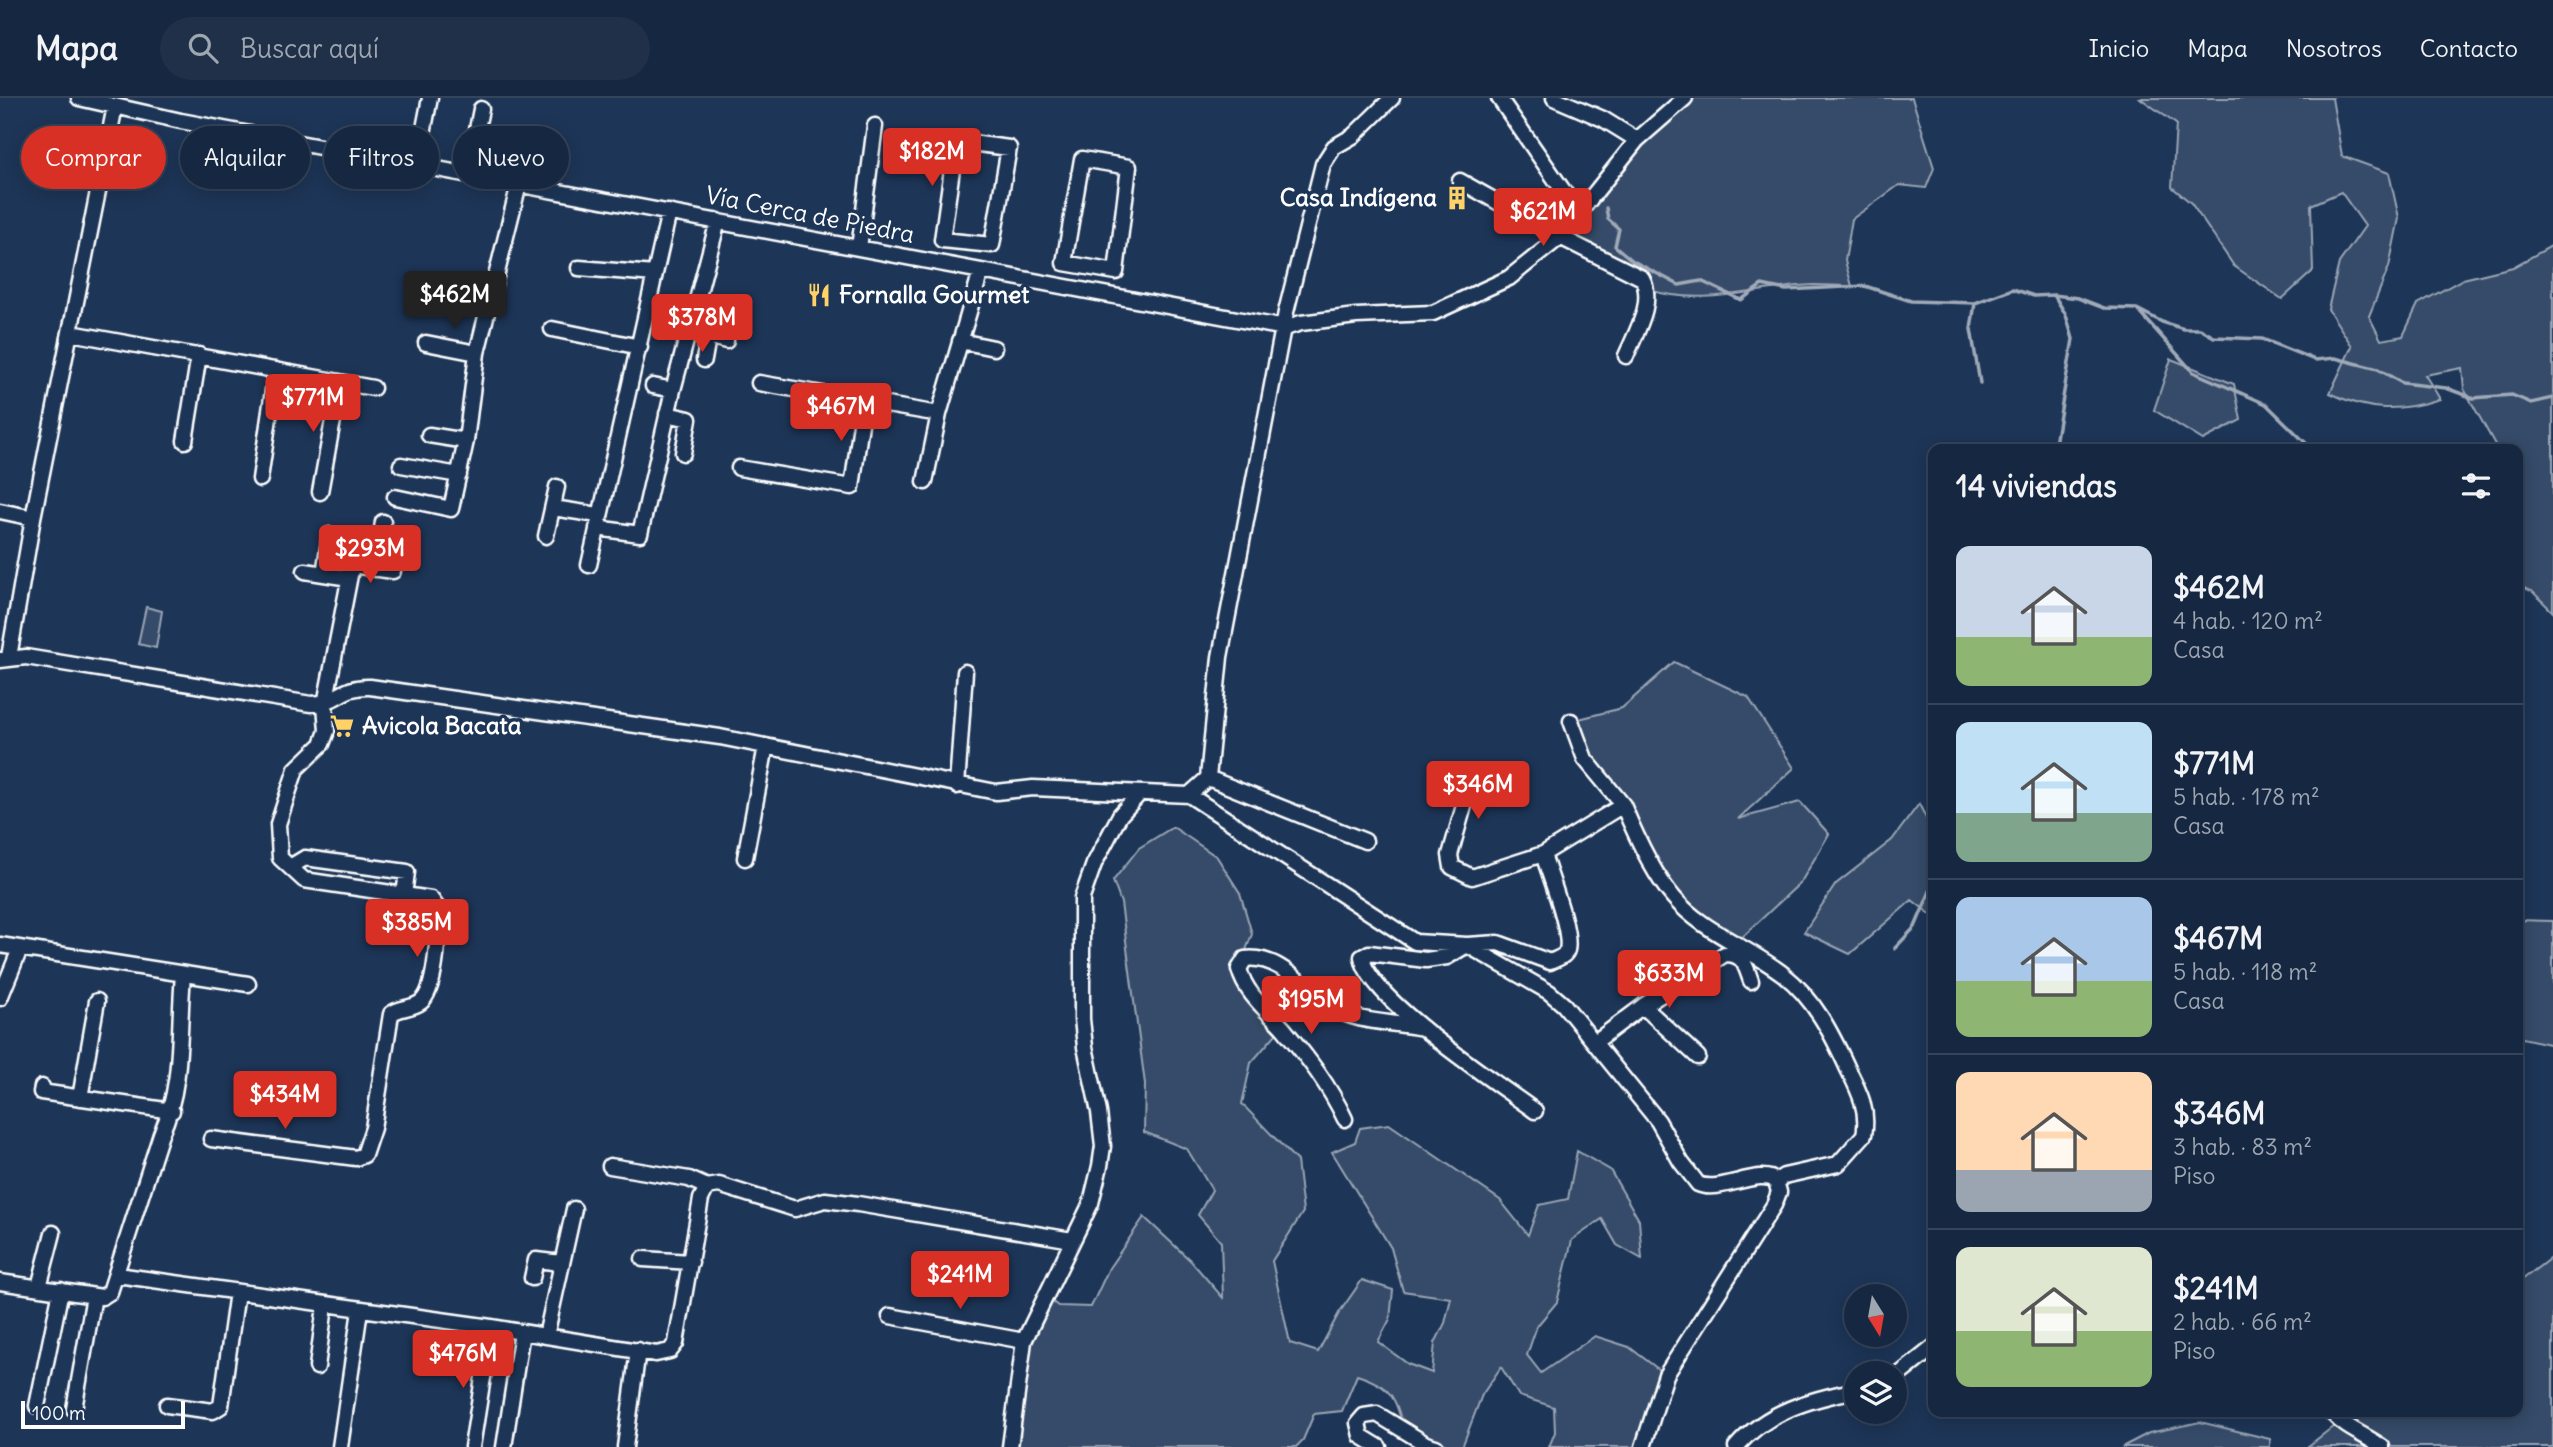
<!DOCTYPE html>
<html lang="es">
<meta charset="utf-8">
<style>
body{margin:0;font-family:Delius,sans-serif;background:#1f3048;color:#f1f3f6;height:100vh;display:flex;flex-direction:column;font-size:26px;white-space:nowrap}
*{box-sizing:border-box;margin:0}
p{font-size:23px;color:#9ea6b1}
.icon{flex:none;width:38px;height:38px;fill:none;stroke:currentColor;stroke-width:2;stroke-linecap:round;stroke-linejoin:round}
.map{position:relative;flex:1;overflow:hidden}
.side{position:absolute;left:1928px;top:346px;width:595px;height:973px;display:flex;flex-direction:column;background:#162841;border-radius:14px;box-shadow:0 4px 18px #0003,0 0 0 2px #35445a}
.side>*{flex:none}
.hud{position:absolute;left:21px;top:28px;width:665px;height:63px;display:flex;gap:14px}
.needle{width:46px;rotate:169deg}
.controls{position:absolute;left:1844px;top:1186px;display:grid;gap:14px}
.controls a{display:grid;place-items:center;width:63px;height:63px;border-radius:50%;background:#162841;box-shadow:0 4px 18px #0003,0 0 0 2px #35445a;font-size:35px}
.scale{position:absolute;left:21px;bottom:18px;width:164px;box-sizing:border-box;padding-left:7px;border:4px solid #fff;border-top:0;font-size:19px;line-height:24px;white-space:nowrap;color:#fff;-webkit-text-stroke:5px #1d3557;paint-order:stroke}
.price{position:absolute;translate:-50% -60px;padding:0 16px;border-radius:7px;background:#d93025;color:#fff;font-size:23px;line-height:46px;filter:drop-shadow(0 2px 4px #0008)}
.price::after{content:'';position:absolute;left:50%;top:42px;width:21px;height:16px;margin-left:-10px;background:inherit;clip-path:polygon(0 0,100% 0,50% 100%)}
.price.active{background:#222;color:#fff}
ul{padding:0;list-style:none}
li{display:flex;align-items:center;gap:21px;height:175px;padding:0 28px}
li+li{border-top:2px solid #35445a}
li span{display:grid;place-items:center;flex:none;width:196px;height:140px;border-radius:14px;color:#555}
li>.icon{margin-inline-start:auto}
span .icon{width:84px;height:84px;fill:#fffc;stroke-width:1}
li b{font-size:30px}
h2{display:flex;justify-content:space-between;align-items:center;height:84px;padding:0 28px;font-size:30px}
.tag{padding:0 24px;border-radius:32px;background:#162841;box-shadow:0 4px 18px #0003,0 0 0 2px #35445a;font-size:24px;line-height:63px}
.tag.active{background:#d93025;color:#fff}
header{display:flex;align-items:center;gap:42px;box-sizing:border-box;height:98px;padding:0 35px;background:#162841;border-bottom:2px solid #35445a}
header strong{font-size:33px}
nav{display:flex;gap:38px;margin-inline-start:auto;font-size:24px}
.search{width:490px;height:63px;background:#1f3048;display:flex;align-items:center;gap:18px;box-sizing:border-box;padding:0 24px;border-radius:38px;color:#9ea6b1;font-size:26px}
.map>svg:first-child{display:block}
.green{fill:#364b69;stroke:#9aa5b4;stroke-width:2}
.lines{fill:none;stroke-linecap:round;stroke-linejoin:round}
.stream{stroke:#a0aab8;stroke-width:3.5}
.minor-casing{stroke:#fff;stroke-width:19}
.minor{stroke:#1d3557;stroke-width:14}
.labels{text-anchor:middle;stroke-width:7;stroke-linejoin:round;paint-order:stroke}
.poi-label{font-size:24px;font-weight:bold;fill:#fff;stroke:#1d3557;text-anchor:start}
.street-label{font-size:24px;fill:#fff;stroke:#1d3557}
</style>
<header>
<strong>Mapa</strong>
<div class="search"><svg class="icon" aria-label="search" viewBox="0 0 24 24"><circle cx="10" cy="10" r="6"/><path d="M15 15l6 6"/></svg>Buscar aquí</div>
<nav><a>Inicio</a><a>Mapa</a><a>Nosotros</a><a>Contacto</a></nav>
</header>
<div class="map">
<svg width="2553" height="1349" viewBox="0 0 2553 1349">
<rect width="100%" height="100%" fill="#1d3557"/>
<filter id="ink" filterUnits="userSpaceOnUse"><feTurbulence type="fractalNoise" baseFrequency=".0143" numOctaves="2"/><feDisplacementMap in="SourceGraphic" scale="14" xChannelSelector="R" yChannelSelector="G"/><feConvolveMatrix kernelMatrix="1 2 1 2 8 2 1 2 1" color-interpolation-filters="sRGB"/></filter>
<g filter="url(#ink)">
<path class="green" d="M1685,0H1912L1934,70L1926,90L1899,87L1852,121L1845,163L1852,188C1839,188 1827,187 1814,187C1757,189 1705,209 1649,192L1642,180L1560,139L1637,42Z
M2140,0H2332L2342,58L2389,75L2399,120L2389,169L2369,218L2381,242L2403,238L2418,206L2463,181L2513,169L2553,147V514L2532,493L2518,488V352H2498L2464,291L2462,270L2425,277L2440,301C2399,314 2369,314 2330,295L2352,248L2328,211L2339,165L2365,128L2341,94L2311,107L2313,173L2282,201L2234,168L2191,105L2172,89L2176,26Z
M2171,261L2234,286L2241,322L2203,342L2154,312Z
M146,509L162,513L156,550L138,546Z
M1674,564L1748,599L1794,670L1738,721L1800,704L1829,736L1801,784L1735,846L1687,813L1585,661L1571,623L1622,610Z
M1919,706L1934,736V819L1912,802L1850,856L1804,834L1836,786L1892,742Z
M1173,729L1217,759L1240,795L1252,836L1239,871L1282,929L1251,965L1242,1006L1297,1063L1303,1114L1272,1163L1290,1245L1318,1254L1339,1215L1362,1182L1393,1192L1390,1221L1378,1244L1408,1266L1432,1275L1435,1245L1445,1225L1451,1200L1403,1193L1391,1150L1332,1054L1355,1044L1360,1030L1389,1026L1500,1102L1528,1137L1539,1107L1568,1101L1577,1053L1610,1072L1639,1122L1642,1161L1617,1147L1602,1121L1572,1142L1557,1204L1537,1228L1527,1257L1541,1275L1595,1238L1629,1249L1666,1277L1643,1349H1549L1555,1334L1554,1309L1519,1298L1501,1269L1482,1297L1462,1349H1436L1404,1332C1395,1298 1391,1288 1357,1277L1342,1313L1314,1316L1303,1342L1296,1349H1010L1024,1243L1045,1198L1058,1208L1091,1209L1109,1170L1144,1119L1191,1163L1223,1200L1221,1144L1198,1117L1212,1092L1187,1051L1144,1034L1145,986L1121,805L1113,783L1139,750Z
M2518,822L2553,823V947L2518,939Z
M2553,1158V1349H2307L2352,1314H2518V1185Z
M2200,1324L2270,1341V1349H2122L2149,1335Z"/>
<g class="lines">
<path class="stream" d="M1606,110L1608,121L1619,131L1615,148L1633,163L1679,187L1701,183L1741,202L1762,187L1786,192L1865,188L1911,203L1975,205L2013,191L2034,198L2054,197L2078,200L2104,210L2137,211L2162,224L2184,231H2200L2214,239L2262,241L2315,262L2335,260L2378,271L2402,285L2446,290L2473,300L2512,297L2531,305L2553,300
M2054,197L2066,217L2073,241L2054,352
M1975,205L1971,231L1980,285
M2138,212L2193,274L2266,306L2313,352
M1895,850L1915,829L1934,784"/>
<g class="minor-casing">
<path id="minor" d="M79,0L181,23L1285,230
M1499,0L1580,117
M1554,0L1603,21L1637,42
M956,43L1009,50L992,147L942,142Z
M1082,61L1129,69L1116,174L1064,165Z
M417,66L430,0
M468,76L481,11
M1460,83L1560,139L1642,180C1655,204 1636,234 1626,258
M859,150L875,28
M579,170L655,176
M1285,230L1301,225L1356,218L1433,215L1509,180L1560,139L1637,42L1685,0
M552,231L640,249
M689,232L726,243
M71,235L373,290
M960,243L994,250
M426,245L477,255
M704,262L708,239
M759,285L939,316L981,173
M653,288L673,292
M667,316L689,321L683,355
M429,337L466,343
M185,343L199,257
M401,367L459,377
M739,370L852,389L864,305
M260,381L276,272
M925,384L939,316
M320,394L340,284
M395,399L451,411L466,343L477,255L519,86
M553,410L598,417
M0,413L33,420
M597,430L640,436L673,292L718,123
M546,438L557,389
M589,467L669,114
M376,471L383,424
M305,473L349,480
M324,476L330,437
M9,559L33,420L115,8
M0,562L26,559L311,606C339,605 340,588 370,589L720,639L996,694L1033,690L1189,697L1208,680L1220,559L1286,214L1323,66L1334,49L1353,38L1392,0
M1571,623L1585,661L1623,707
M1473,676L1450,757L1452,769L1472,779L1543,756
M1208,680L1365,743
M957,688L965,574
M1189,697L1415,844L1467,847L1549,894L1564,907L1658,1023L1681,1064L1698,1086C1720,1096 1760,1069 1776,1083
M745,760L766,648
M290,769L305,760L407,774L404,797
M0,847L248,886
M0,900L20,851
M1643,908L1698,959
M1595,944L1643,908L1725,856C1744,856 1745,867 1751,883
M42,989L41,994L172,1013
M80,1000L97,903
M1535,1013C1498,986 1367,900 1362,859L1369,855L1426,862L1447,859L1467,847L1498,845L1550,864C1556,861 1565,859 1567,852C1572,833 1549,776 1543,756L1623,707C1635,736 1653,776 1674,800C1702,833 1748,849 1783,876C1814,900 1832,936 1848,971C1859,993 1869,1012 1864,1037L1838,1066L1784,1078L1776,1083
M1345,1021C1329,987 1308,960 1284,931C1267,912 1246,897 1239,871L1245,861C1278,856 1304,890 1328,907C1357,926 1390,923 1423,930
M211,1041L356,1060L364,1057L373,1030L391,916C399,909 412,911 421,904C437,891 438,833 439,812L431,801L304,782L280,760L278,726L296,671L322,646L327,633L325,606L352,467L393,473
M610,1068L689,1081L707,1089
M643,1161L691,1164
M117,1177L491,1229L656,1256L670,1253L676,1245L701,1101L707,1089L719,1087L795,1111L825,1102L858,1106L1072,1142
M532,1180L536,1162L561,1165
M0,1184L102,1199L110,1194L161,1036C184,986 178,931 183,877
M39,1189L53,1135
M890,1218L1024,1243
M546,1238L574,1111
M317,1269L325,1208
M1895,1280L1934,1249
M167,1307L213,1313L221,1308L237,1194
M37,1308L61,1192
M74,1311L94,1198
M2331,1314C2346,1331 2364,1336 2382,1349
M340,1349L360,1212
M472,1349L491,1229
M504,1349L522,1234
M625,1349L638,1252
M1010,1349L1024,1243L1091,1105L1100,1068L1103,1048L1099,1014L1085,949L1082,921V800L1094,766L1120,717L1140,695
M1379,1349L1361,1338L1358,1325L1364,1318L1377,1316L1426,1346L1436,1349
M1643,1349L1666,1277L1774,1107L1779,1094L1776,1083
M1736,1349C1767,1313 1811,1301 1857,1292"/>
</g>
<use href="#minor" class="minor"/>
</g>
</g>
<defs>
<g id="building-bare" transform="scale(1.89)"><path d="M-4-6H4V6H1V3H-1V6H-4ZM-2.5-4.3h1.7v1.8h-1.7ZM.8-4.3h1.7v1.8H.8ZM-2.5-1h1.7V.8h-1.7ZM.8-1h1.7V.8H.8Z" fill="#ffd166" stroke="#1d3557" stroke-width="2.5" paint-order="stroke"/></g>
<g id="restaurant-bare" transform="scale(1.89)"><path d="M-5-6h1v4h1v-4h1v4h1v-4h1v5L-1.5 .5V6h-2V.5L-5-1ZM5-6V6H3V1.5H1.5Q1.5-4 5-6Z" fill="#ffd166" stroke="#1d3557" stroke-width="2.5" paint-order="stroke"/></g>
<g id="supermarket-bare" transform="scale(1.89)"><path d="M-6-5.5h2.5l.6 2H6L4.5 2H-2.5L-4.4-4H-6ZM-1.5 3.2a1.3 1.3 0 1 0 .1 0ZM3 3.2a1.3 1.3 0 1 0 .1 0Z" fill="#ffd166" stroke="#1d3557" stroke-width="2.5" paint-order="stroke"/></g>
</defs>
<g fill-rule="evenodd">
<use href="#building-bare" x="1457" y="100"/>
<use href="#restaurant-bare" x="819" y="197"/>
<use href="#supermarket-bare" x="342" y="628"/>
</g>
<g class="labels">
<g class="poi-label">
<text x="1437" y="108" text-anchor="end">Casa Indígena</text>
<text x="839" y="205">Fornalla Gourmet</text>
<text x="362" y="636">Avicola Bacata</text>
</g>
<g class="street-label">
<text transform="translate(810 117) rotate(11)" y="8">Vía Cerca de Piedra</text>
</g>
</g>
</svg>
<div class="controls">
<a><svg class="needle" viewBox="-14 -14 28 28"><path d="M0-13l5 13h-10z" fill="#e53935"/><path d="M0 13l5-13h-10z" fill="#9ea6b1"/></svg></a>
<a><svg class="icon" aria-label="layers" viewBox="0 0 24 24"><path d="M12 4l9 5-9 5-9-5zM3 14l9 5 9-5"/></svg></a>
</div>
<div class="scale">100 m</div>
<b class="price" style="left:932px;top:90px">$182M</b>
<b class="price" style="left:1543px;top:150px">$621M</b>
<b class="price active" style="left:455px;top:233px">$462M</b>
<b class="price" style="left:702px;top:256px">$378M</b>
<b class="price" style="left:313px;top:336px">$771M</b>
<b class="price" style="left:841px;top:345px">$467M</b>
<b class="price" style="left:370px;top:487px">$293M</b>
<b class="price" style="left:1478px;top:723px">$346M</b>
<b class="price" style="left:417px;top:861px">$385M</b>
<b class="price" style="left:1669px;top:912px">$633M</b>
<b class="price" style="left:1311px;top:938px">$195M</b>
<b class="price" style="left:285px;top:1033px">$434M</b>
<b class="price" style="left:960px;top:1213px">$241M</b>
<b class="price" style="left:463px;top:1292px">$476M</b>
<div class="hud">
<a class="tag active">Comprar</a>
<a class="tag">Alquilar</a>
<a class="tag">Filtros</a>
<a class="tag">Nuevo</a>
</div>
<section class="side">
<h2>14 viviendas<svg class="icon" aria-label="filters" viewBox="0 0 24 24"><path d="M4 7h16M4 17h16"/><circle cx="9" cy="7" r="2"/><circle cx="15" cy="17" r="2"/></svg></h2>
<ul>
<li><span style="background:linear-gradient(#c9d6e8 65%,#8fb573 0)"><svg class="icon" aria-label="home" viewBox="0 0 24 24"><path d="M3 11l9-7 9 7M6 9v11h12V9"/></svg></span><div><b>$462M</b><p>4 hab. · 120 m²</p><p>Casa</p></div></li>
<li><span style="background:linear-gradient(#bfe0f5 65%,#7fa58c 0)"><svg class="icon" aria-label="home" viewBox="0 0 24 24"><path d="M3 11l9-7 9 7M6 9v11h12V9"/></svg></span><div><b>$771M</b><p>5 hab. · 178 m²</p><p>Casa</p></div></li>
<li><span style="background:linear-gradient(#a9c7e8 60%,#8fb573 0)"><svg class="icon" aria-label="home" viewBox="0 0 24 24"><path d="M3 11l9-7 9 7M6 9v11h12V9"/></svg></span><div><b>$467M</b><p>5 hab. · 118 m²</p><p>Casa</p></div></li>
<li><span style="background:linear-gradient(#ffd9b3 70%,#9aa5b1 0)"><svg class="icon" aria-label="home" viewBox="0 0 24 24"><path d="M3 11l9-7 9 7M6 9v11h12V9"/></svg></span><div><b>$346M</b><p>3 hab. · 83 m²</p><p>Piso</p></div></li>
<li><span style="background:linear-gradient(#dfe7d0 60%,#8fb573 0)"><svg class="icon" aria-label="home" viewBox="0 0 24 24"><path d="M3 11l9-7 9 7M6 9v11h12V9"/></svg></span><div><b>$241M</b><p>2 hab. · 66 m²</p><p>Piso</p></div></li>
</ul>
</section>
</div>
